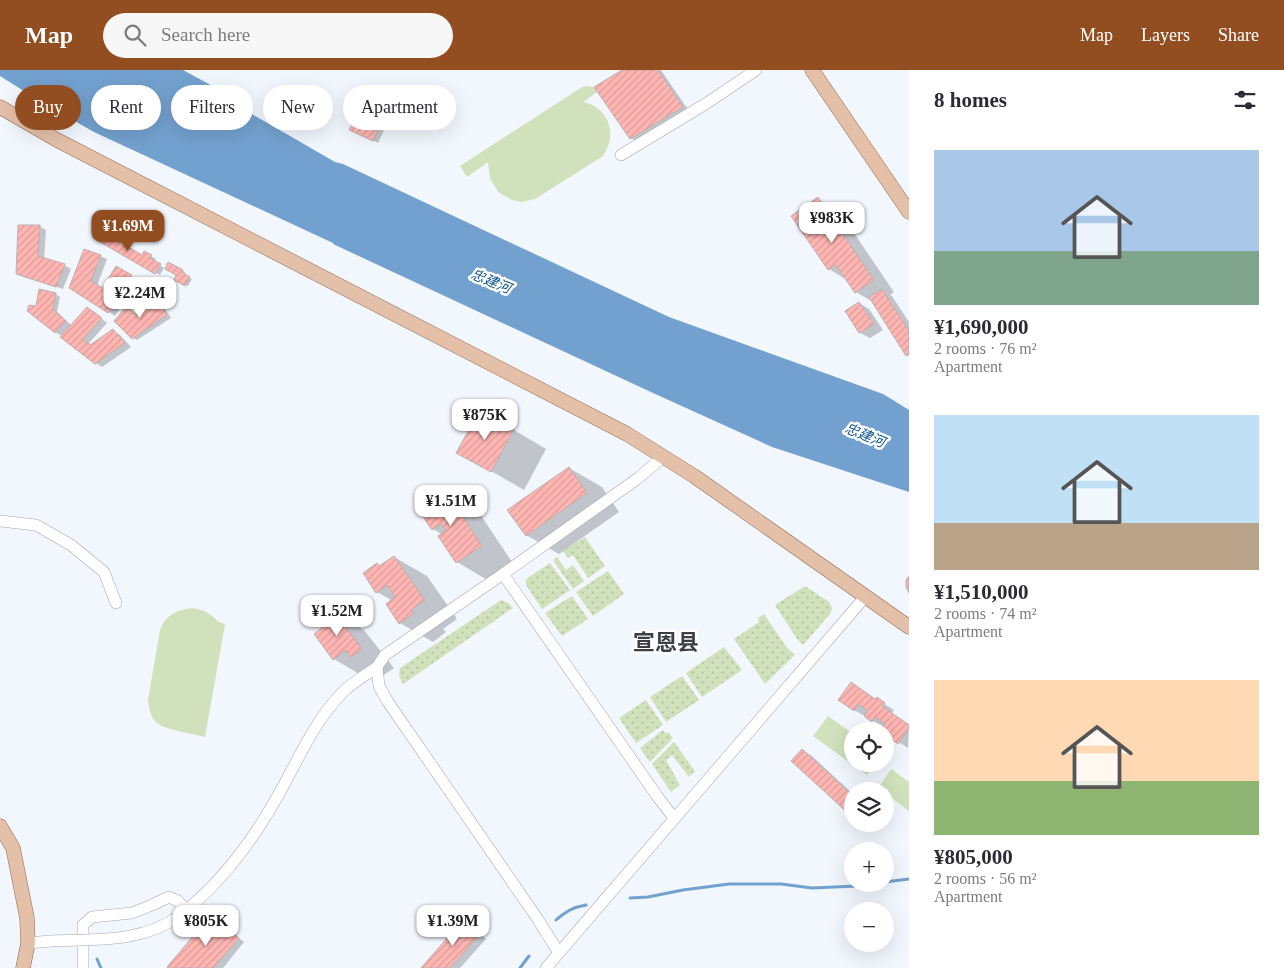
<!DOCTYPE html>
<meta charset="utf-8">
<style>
body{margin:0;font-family:"Times New Roman","Noto Sans SC",serif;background:#f7f7f7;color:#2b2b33;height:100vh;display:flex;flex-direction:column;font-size:19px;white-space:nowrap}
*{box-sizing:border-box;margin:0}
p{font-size:16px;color:#7c7c81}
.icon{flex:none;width:28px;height:28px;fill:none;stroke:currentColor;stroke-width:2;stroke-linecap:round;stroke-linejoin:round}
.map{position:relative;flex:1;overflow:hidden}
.details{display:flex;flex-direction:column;background:#fff;width:375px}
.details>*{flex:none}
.hud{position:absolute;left:15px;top:15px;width:475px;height:45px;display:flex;gap:10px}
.fabs{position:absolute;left:844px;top:652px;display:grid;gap:10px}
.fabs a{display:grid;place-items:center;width:50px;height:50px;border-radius:50%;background:#fff;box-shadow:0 5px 20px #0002;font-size:25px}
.price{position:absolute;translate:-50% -42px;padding:0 11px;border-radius:10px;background:#fff;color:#222;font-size:16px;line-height:32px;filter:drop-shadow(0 1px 2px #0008)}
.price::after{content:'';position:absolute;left:50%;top:30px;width:15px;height:11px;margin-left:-8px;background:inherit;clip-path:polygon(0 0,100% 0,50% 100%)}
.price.current{background:#924e20;color:#fff}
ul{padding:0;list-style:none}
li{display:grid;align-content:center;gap:10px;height:265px;padding:0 25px}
li span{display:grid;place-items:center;height:155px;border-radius:0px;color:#555}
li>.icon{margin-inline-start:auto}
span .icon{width:90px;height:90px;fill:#fffc;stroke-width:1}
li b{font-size:21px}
h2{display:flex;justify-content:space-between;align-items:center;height:60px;padding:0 25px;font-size:21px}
.pill{padding:0 18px;border-radius:22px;background:#fff;box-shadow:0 5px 20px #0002;font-size:18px;line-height:45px}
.pill.current{background:#924e20;color:#fff}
header{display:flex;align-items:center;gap:30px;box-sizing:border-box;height:70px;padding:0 25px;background:#924e20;color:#fff}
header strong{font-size:24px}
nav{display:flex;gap:28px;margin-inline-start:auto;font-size:18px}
.search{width:350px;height:45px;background:#f7f7f7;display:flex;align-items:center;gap:12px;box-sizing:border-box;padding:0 18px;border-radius:28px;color:#7c7c81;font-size:19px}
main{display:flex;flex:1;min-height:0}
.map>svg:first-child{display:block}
.grass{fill:url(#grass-dots)}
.garden{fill:#d0e1bb}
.water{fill:#73a1cf}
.shadow{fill:#0003}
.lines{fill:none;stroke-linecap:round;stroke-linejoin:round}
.stream{stroke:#73a1cf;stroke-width:3}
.building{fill:url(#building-hatch);stroke:#bab1b0}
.minor-casing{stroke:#a3a7ae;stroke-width:12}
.major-casing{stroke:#926b53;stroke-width:15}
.minor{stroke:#fff;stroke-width:11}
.major{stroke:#e5c0a9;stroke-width:14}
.minor-bridge-casing{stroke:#a3a7ae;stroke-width:12;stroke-linecap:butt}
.minor-bridge{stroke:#fff;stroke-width:11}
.labels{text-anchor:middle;stroke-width:5;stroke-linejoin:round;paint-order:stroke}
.water-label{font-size:14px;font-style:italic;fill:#0c548e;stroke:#fff}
.town-label{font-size:22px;font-weight:bold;fill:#3b3e44;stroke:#fff}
</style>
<header>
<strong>Map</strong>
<div class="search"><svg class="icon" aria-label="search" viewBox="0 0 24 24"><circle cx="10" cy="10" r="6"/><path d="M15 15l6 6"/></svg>Search here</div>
<nav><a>Map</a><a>Layers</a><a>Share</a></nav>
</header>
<main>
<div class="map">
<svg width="909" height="898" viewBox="0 0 909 898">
<defs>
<pattern id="grass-dots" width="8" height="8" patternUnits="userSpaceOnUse" patternTransform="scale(1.25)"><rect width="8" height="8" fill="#d0e1bb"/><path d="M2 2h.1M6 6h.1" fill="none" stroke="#b2c0a0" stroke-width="1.8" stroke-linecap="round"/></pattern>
<pattern id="building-hatch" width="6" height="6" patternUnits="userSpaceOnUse" patternTransform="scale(1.25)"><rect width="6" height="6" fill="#ffb6b3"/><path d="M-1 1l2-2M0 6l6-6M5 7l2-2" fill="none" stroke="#da9c9a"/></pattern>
</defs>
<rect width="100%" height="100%" fill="#f2f6fd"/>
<path class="grass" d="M585,467L605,496L588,508L573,485L568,488L563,481Z
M557,487L566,500L573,495L584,511L573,519L553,490Z
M550,493L570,520L542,539L526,515V510L529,507Z
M608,501L624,524L593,546L576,522Z
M805,516L829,532L832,538L830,544L803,575L797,569L775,535Z
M572,526L588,549L562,566L545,543Z
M501,530L508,533L513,538L403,614L399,606L400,598Z
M764,544L787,578L795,585L765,614L734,569L759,552L758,548Z
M724,577L742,600L702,627L686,603Z
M682,606L699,630L666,652L650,627Z
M646,630L663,655L636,673L619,648Z
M663,660L666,664L668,662L673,668L650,692L640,678Z
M674,672L695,701L689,707L672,685L666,690L680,715L671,722L652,694Z"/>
<path class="garden" d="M587,16L594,17L597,22L583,32C609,37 618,65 603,86L535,129L521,132L512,130L498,122L490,108L488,92L467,107L460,96L582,17Z
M192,538C199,539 206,541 212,546C218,551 217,552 225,554L205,667C196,665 187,663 178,661C156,655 151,653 148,630L160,560C166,545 176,540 192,538Z
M828,646L852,663V694H875L867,705L813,666Z
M891,699L909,712V741L885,723V721H883L878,718Z"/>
<path class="water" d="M0,0H183L240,31L243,39L335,92L343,94L669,247L883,324L909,340V422L772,377L653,323L333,174V173L94,62L43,33L0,6Z"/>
<path class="shadow" d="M624,0H661L689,41L637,72L631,68Z
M360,39L388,52L378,73L355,62Z
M818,129L839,141L894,222L890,225L892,226L909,252V286L907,285L873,232L856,222L847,210L829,199Z
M39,156L46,160L44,190L64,195L71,199L63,219L24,207L17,203Z
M94,168L143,186L145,183L156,189L154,192L166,199L183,201L185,202L184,205L192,209L188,216L176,210L178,205L164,198L160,205Z
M100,186L107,189L97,216L104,220L116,198L137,210L115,246L71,217Z
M56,224L60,227L57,242L71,255L93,242L107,253L89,273L92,276L113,261L120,265L131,277L102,297L96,293L62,266L55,262L37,237Z
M157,231L161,233L171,248L137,270L133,268L127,238L137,245Z
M859,233L869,239L883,260L870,268L860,263L846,241Z
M514,360L546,379L524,420L491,401Z
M569,398L602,417L619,442L559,484L526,465Z
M446,422L478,441L514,495L489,511L457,492L443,465L433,459Z
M394,487L427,506L457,549L443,559L446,562L433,572L400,553L393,531L377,522V494L381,496Z
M332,541L364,560L394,598L384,605L376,601L366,608L334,589L328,555Z
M877,629L894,640L892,643L909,655L908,678L885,663V661H882L884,657L854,640L840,630H876Z
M802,680L812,686L852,723V745L793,691Z
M212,846L218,850L244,872L223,898H170Z
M464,851L470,855L486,869L460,898H423Z"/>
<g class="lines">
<path class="stream" d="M885,812L909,809
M630,828L648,827L683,820L729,814H781L812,818L857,816L871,814
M556,850C565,842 573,837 586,835
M97,889L101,898
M520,898L529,886"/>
</g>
<path class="building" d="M622,0H658L683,37L630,69L594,17Z
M360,37L383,48L373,71L349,60Z
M818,127L874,210L855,223L836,195L828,200L791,146Z
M18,155H40L38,186L65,194L56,217L16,204Z
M98,159L142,185L144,181L152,185L150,188L161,194L155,204L93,168Z
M84,179L101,185L91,211L103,218L116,196L132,205L108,243L69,218Z
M168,192L183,200L182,202L190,207L185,216L174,210L176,205L165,199Z
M39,219L56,223L53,239L66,251L55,263L27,241L29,235L36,236Z
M882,219L909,261V284L906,286L869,227Z
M157,229L167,245L132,269L114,251L127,236L135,244Z
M859,232L874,254L859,263L845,241Z
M87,237L102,248L83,269L90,275L113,259L125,273L95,294L60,267Z
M480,340L514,359L491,402L456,383Z
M569,397L587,423L526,466L507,440Z
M446,421L482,476L456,493L438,466L446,461L441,454L432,460L418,439Z
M394,486L425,530L411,540L414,543L399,554L386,534L395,527L387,515L376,523L363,503L377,493L379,496Z
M909,506V523L906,517V510Z
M332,539L362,579L351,587L345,580L333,590L314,564L327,554L321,547Z
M851,612L875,629L877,627L885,633L882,636L909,655V658L898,674L885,665V661H880L885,654L875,647L872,652L864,646L868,641L858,634L854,641L838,630Z
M802,679L852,725V740L849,744L791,691Z
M211,845L239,868L213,898H168L167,897Z
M463,850L480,864L450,898H421Z"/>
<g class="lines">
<g class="minor-casing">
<path id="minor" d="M621,85L707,33L756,0
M0,451L36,455L71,475L104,502L116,533
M503,504L657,726L674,748
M179,846C222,813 254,769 280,722C299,688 315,650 343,622C353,612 366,605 377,597
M28,873L51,871
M559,883L537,848L388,632L379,616L377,597L385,585L503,504L637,409L663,387
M83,898V855L92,847L132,843L152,835L169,827L178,831L186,840
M546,898L865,527"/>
</g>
<g class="major-casing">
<path id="major" d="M812,0L909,142
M0,37L57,70L627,364L694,406L909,557
M0,756L13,778L27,848L28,873L23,898"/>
</g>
<use href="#minor" class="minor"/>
<use href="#major" class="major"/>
<g class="minor-bridge-casing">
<path id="minor-bridge" d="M51,871C95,869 142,873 179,846"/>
</g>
<use href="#minor-bridge" class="minor-bridge"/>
</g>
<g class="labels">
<g class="water-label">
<text transform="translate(491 211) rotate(22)" y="5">忠建河</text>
<text transform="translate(865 365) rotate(22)" y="5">忠建河</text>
</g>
<g class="town-label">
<text x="666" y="580">宣恩县</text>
</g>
</g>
</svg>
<div class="fabs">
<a><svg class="icon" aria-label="locate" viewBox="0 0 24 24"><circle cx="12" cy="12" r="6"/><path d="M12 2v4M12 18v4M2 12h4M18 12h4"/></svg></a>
<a><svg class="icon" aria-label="layers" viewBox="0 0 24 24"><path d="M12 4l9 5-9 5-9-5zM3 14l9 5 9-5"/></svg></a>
<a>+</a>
<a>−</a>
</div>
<b class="price" style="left:832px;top:174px">¥983K</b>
<b class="price current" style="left:128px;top:182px">¥1.69M</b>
<b class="price" style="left:140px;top:249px">¥2.24M</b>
<b class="price" style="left:485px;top:371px">¥875K</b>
<b class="price" style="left:451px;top:457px">¥1.51M</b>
<b class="price" style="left:337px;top:567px">¥1.52M</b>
<b class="price" style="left:206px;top:877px">¥805K</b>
<b class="price" style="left:453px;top:877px">¥1.39M</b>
<div class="hud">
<a class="pill current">Buy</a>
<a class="pill">Rent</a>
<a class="pill">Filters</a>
<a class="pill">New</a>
<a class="pill">Apartment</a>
</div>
</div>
<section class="details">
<h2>8 homes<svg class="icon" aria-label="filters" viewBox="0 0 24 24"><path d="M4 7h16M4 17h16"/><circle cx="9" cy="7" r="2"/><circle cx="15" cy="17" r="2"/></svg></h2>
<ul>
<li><span style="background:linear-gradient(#a9c7e8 65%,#7fa58c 0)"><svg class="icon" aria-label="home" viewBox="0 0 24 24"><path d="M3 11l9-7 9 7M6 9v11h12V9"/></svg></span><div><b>¥1,690,000</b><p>2 rooms · 76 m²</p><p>Apartment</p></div></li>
<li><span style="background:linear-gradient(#bfe0f5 70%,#b9a48a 0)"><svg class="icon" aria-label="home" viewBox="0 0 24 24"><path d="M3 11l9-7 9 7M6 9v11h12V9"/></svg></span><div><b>¥1,510,000</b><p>2 rooms · 74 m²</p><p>Apartment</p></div></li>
<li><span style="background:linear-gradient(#ffd9b3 65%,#8fb573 0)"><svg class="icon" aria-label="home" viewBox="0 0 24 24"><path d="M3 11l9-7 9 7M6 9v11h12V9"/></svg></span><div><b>¥805,000</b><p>2 rooms · 56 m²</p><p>Apartment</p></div></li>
</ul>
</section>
</main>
